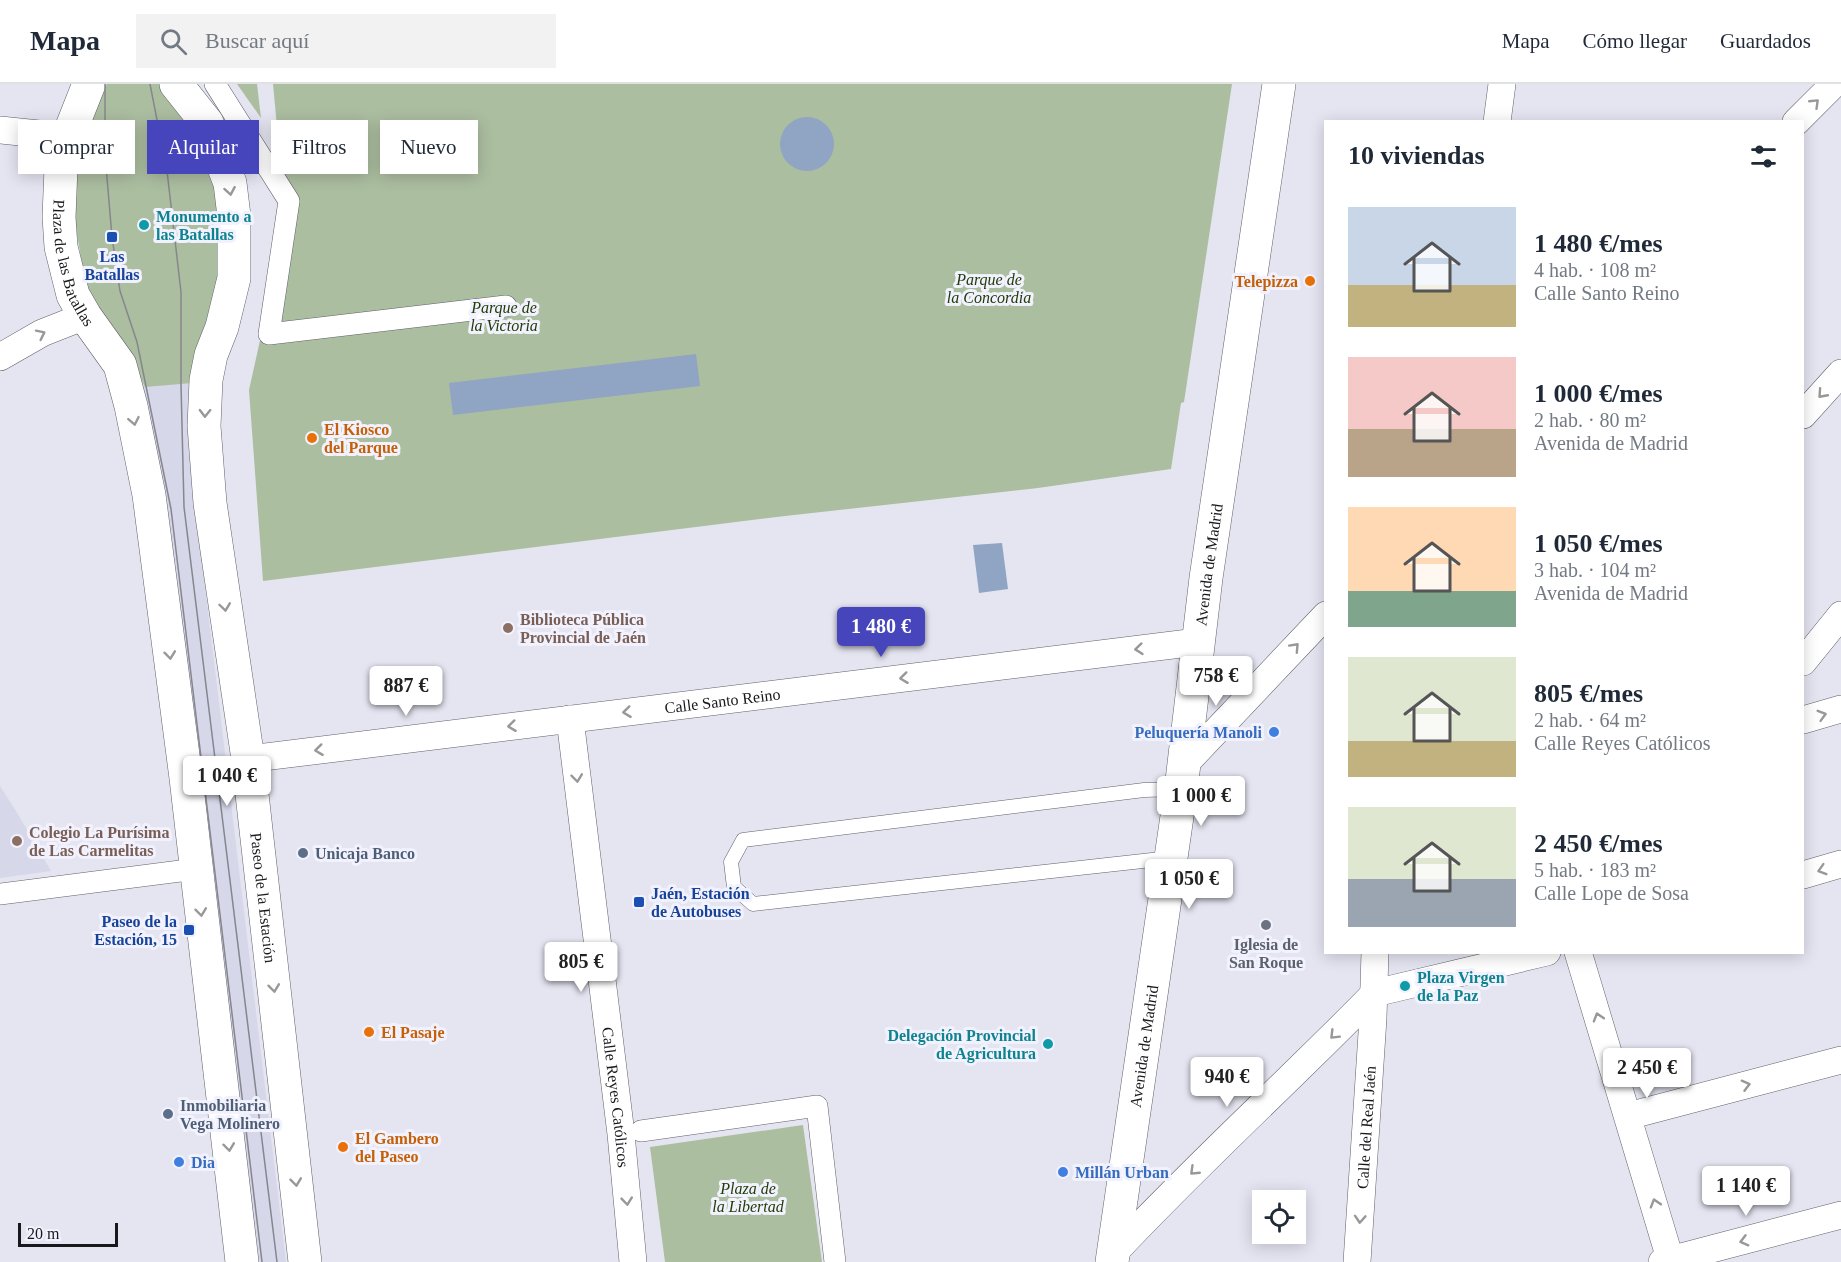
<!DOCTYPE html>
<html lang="es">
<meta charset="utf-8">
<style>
body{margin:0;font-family:Georgia,serif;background:#f2f2f3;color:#1f2937;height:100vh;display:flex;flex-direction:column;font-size:22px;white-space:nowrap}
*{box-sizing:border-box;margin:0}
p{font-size:20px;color:#747a83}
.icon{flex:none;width:33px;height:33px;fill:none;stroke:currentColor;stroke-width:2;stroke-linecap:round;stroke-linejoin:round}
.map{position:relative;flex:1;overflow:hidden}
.side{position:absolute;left:1324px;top:36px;width:480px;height:834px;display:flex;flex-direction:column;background:#fff;border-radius:0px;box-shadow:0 3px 15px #0003}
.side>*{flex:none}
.hud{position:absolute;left:18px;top:36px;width:570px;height:54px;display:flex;gap:12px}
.tools{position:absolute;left:1252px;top:1106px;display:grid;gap:12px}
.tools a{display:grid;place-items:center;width:54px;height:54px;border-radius:0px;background:#fff;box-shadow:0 3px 15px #0003;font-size:30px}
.scale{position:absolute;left:18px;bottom:15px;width:100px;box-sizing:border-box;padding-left:6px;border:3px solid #19191d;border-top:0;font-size:16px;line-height:21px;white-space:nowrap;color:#19191d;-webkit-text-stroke:4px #f2f2fe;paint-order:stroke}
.price{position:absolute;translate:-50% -51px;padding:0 14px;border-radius:6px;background:#fff;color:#222;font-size:20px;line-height:39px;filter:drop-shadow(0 2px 3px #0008)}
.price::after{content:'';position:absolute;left:50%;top:36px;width:18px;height:14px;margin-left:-9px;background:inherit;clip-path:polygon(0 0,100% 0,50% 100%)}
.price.selected{background:#4745bb;color:#fff}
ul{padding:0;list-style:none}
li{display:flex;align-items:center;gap:18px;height:150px;padding:0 24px}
li span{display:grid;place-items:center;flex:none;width:168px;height:120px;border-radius:0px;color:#555}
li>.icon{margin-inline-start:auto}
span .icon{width:72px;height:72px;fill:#fffc;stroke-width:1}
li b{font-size:26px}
h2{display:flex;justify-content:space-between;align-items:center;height:72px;padding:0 24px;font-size:26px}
.pill{padding:0 21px;border-radius:0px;background:#fff;box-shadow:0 3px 15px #0003;font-size:21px;line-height:54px}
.pill.selected{background:#4745bb;color:#fff}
header{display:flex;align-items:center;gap:36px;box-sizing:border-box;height:84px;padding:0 30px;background:#fff;border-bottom:2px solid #e0e1e3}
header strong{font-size:28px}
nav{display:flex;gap:33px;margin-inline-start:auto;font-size:21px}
.search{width:420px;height:54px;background:#f2f2f3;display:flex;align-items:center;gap:15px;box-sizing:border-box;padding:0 21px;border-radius:0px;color:#747a83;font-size:22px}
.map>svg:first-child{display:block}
.built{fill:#d6d7e9}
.green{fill:#acbea0}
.water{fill:#90a4c4}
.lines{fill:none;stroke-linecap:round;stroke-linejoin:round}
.service-casing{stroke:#5f606a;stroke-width:15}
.pedestrian-casing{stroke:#5f606a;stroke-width:22}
.minor-casing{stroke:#5f606a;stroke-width:28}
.tertiary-casing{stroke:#5f606a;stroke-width:34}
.secondary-casing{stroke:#5f606a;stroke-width:34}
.service{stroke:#fff;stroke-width:14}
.pedestrian{stroke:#fff;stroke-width:21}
.minor{stroke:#fff;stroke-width:27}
.tertiary{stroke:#fff;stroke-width:33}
.secondary{stroke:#fff;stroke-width:33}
.tram{stroke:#86868f;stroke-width:1.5}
.oneway{stroke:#989899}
.culture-dot{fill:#0f9aa8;stroke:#f2f2fe;stroke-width:2}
.transit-dot{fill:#1a4fb4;stroke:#f2f2fe;stroke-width:2}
.food-dot{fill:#e8710a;stroke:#f2f2fe;stroke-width:2}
.education-dot{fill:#8d6e63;stroke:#f2f2fe;stroke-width:2}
.shop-dot{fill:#3f7fe0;stroke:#f2f2fe;stroke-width:2}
.service-dot{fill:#5c6f8a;stroke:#f2f2fe;stroke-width:2}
.worship-dot{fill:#6b7280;stroke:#f2f2fe;stroke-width:2}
.labels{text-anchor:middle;stroke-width:6;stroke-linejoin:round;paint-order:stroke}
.culture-label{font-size:16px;font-weight:bold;fill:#0d838f;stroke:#f2f2fe;text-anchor:start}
.transit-label{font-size:16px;font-weight:bold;fill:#164399;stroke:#f2f2fe}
.street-label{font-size:16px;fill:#19191d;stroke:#f2f2fe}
.park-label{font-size:16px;font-style:italic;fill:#213c07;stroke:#f2f2fe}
.food-label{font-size:16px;font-weight:bold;fill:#c56008;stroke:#f2f2fe;text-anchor:start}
.education-label{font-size:16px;font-weight:bold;fill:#785e54;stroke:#f2f2fe;text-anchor:start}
.shop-label{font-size:16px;font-weight:bold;fill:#366cbe;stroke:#f2f2fe;text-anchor:start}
.service-label{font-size:16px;font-weight:bold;fill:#4e5e75;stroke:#f2f2fe;text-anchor:start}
.worship-label{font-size:16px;font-weight:bold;fill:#5b616d;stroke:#f2f2fe}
</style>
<header>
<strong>Mapa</strong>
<div class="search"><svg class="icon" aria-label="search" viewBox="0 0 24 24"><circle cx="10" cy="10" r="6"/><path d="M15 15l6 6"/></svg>Buscar aquí</div>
<nav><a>Mapa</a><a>Cómo llegar</a><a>Guardados</a></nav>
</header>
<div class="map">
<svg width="1841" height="1178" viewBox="0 0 1841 1178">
<rect width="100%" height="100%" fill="#e4e5f1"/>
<path class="built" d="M97,0H157L189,209V352L196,427L286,1178H252L113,207Z
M0,702L16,727L51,787L0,794Z"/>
<path class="green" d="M107,0H164L182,23L216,98L221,184L192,299L145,303L138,288L86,204L76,144L75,91L82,58L93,28Z
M237,0H257L261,34Z
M273,0H1232L1184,318L1181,319L1171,385L1038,404L785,432L263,497L249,306L286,139Z
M803,1041L822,1178H665L650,1063Z"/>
<path class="water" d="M780 60a27 27 0 1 1 54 0a27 27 0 1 1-54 0Z
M696,270L700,302L453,331L449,299Z
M1002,459L1008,505L979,509L973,461Z"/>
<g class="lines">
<g class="service-casing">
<path id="service" d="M1170,774L753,820L734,803L731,778L743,756L1144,706L1181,705"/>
</g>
<g class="pedestrian-casing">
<path id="pedestrian" d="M215,0L289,117L269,250L506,222
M0,810L196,785
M641,1047L817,1022L835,1178"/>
</g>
<g class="minor-casing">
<g id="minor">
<path d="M1497,38L1502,0"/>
<path d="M1796,38L1834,0"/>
<path d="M0,46L68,53"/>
<path d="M0,273L42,249L85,232"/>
<path d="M1803,331L1841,289"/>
<path d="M1803,578L1841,531"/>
<path id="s1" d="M570,635L621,1050L633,1178"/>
<path d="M1803,636L1841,625"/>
<path id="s2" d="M248,675L1197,558"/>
<path d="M1183,682L1326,531"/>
<path d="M1803,791L1841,780"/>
<path d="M1578,868L1671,1178"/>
<path d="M1375,909L1547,868"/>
<path d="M1628,1032L1841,976"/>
<path d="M1113,1170C1197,1080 1289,997 1375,909"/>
<path id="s3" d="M1357,1178L1373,934L1375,868"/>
<path d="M1662,1178L1841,1131"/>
</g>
</g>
<g class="tertiary-casing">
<g id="tertiary">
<path id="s4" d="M1112,1178L1181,705L1206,494L1279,0"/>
</g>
</g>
<g class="secondary-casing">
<g id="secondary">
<path id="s5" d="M89,0L68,53L61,83L59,133L61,163L73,211L85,232L120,281L131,322L149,411L186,694L242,1178"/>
<path id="s6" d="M176,0L207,39L230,99L234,132V194L222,243L211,271L206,296L204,342L210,419L248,675L305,1178"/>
</g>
</g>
<use href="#service" class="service"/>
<use href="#pedestrian" class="pedestrian"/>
<use href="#minor" class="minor"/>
<use href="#tertiary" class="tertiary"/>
<use href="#secondary" class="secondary"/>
<path class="tram" d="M105,0V70L112,153L120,207L137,258L171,425L262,1178
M150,0L167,87L181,208V300L184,423L277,1178"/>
</g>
<defs><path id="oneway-chevron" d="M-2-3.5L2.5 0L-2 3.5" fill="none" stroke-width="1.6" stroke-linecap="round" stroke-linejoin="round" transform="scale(1.5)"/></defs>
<g class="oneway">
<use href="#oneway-chevron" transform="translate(1815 19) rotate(-44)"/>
<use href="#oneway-chevron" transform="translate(230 107) rotate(80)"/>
<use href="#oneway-chevron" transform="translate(41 250) rotate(-26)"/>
<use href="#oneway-chevron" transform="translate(1822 310) rotate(132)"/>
<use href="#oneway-chevron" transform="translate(205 329) rotate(91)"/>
<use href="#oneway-chevron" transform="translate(134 337) rotate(79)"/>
<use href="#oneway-chevron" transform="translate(225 523) rotate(82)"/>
<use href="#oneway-chevron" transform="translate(1295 563) rotate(-47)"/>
<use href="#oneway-chevron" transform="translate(1139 565) rotate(174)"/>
<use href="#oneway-chevron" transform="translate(170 571) rotate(83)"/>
<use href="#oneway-chevron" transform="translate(904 594) rotate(173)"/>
<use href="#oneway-chevron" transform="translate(627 628) rotate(173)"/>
<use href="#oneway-chevron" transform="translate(1822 631) rotate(-16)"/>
<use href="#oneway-chevron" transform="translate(512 642) rotate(173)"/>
<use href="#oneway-chevron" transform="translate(319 666) rotate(173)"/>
<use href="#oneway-chevron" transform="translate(577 694) rotate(83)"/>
<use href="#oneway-chevron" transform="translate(1822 786) rotate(163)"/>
<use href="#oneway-chevron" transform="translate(201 828) rotate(83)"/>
<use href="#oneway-chevron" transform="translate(274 904) rotate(83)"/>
<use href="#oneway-chevron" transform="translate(1598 933) rotate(-107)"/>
<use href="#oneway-chevron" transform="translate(1334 951) rotate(135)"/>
<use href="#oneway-chevron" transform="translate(1746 1001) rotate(-15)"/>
<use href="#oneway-chevron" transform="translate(229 1063) rotate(83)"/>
<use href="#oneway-chevron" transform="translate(1194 1087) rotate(136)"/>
<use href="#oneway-chevron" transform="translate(296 1098) rotate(83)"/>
<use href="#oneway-chevron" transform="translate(627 1117) rotate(84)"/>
<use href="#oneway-chevron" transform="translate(1655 1119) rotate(-107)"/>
<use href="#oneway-chevron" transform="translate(1360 1135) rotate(94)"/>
<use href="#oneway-chevron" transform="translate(1744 1157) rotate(165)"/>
</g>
<g class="culture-dot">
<circle cx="144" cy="141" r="6"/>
<circle cx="1405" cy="902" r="6"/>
<circle cx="1048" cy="960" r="6"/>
</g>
<g class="transit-dot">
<rect x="106" y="147" width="12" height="12" rx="3"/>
<rect x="633" y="812" width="12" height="12" rx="3"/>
<rect x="183" y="840" width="12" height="12" rx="3"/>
</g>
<g class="food-dot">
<circle cx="1310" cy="197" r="6"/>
<circle cx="312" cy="354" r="6"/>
<circle cx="369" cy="948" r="6"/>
<circle cx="343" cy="1063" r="6"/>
</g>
<g class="education-dot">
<circle cx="508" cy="544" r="6"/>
<circle cx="17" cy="757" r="6"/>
</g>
<g class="shop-dot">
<circle cx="1274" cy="648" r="6"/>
<circle cx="179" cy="1078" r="6"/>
<circle cx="1063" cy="1088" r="6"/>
</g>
<g class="service-dot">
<circle cx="303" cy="769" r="6"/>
<circle cx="168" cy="1030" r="6"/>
</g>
<circle class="worship-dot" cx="1266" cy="841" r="6"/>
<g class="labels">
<g class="culture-label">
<text x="156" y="138">Monumento a<tspan x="156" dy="18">las Batallas</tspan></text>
<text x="1417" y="899">Plaza Virgen<tspan x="1417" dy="18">de la Paz</tspan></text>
<text x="1036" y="957" text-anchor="end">Delegación Provincial<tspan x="1036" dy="18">de Agricultura</tspan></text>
</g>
<g class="transit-label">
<text x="112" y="178">Las<tspan x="112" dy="18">Batallas</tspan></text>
<text x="651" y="815" text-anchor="start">Jaén, Estación<tspan x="651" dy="18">de Autobuses</tspan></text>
<text x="177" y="843" text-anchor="end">Paseo de la<tspan x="177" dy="18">Estación, 15</tspan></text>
</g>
<g class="street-label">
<text dy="6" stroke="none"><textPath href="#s5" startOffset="186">Plaza de las Batallas</textPath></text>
<text dy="6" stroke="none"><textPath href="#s4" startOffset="704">Avenida de Madrid</textPath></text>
<text dy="6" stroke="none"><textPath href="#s2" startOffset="478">Calle Santo Reino</textPath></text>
<text dy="6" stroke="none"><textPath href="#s6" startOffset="837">Paseo de la Estación</textPath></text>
<text dy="6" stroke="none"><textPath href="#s4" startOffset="218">Avenida de Madrid</textPath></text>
<text dy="6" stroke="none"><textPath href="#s1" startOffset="381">Calle Reyes Católicos</textPath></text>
<text dy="6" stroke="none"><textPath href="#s3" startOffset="135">Calle del Real Jaén</textPath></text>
</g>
<g class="park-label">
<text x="989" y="201">Parque de<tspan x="989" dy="18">la Concordia</tspan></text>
<text x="504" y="229">Parque de<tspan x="504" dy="18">la Victoria</tspan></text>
<text x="748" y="1110">Plaza de<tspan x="748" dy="18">la Libertad</tspan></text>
</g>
<g class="food-label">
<text x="1298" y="203" text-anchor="end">Telepizza</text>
<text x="324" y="351">El Kiosco<tspan x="324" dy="18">del Parque</tspan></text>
<text x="381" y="954">El Pasaje</text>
<text x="355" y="1060">El Gambero<tspan x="355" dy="18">del Paseo</tspan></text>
</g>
<g class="education-label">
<text x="520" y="541">Biblioteca Pública<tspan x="520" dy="18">Provincial de Jaén</tspan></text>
<text x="29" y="754">Colegio La Purísima<tspan x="29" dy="18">de Las Carmelitas</tspan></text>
</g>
<g class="shop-label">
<text x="1262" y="654" text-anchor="end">Peluquería Manoli</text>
<text x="191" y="1084">Dia</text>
<text x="1075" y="1094">Millán Urban</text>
</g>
<g class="service-label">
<text x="315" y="775">Unicaja Banco</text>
<text x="180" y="1027">Inmobiliaria<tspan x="180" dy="18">Vega Molinero</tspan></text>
</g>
<g class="worship-label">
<text x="1266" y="866">Iglesia de<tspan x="1266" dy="18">San Roque</tspan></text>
</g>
</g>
</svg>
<div class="tools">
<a><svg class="icon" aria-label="locate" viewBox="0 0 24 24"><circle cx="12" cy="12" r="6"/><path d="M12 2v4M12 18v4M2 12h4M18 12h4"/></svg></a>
</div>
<div class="scale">20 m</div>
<b class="price selected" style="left:881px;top:574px">1 480 €</b>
<b class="price" style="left:1216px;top:623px">758 €</b>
<b class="price" style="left:406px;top:633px">887 €</b>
<b class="price" style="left:227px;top:723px">1 040 €</b>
<b class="price" style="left:1201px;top:743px">1 000 €</b>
<b class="price" style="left:1189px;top:826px">1 050 €</b>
<b class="price" style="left:581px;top:909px">805 €</b>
<b class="price" style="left:1647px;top:1015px">2 450 €</b>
<b class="price" style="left:1227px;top:1024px">940 €</b>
<b class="price" style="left:1746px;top:1133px">1 140 €</b>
<div class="hud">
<a class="pill">Comprar</a>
<a class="pill selected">Alquilar</a>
<a class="pill">Filtros</a>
<a class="pill">Nuevo</a>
</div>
<section class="side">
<h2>10 viviendas<svg class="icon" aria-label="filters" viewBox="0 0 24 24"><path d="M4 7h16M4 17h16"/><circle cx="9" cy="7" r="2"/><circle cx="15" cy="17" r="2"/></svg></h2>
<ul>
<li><span style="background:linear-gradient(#c9d6e8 65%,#c2b280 0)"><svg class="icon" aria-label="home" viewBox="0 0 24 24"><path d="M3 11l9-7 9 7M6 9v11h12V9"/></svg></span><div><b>1 480 €/mes</b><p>4 hab. · 108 m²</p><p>Calle Santo Reino</p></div></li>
<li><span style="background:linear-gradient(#f6c9c9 60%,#b9a48a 0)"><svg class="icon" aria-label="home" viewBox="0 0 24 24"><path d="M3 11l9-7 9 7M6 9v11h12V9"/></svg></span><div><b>1 000 €/mes</b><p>2 hab. · 80 m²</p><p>Avenida de Madrid</p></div></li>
<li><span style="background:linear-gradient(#ffd9b3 70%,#7fa58c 0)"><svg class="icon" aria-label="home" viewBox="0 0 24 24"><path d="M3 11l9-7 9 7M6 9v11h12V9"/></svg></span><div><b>1 050 €/mes</b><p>3 hab. · 104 m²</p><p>Avenida de Madrid</p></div></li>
<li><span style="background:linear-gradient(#dfe7d0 70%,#c2b280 0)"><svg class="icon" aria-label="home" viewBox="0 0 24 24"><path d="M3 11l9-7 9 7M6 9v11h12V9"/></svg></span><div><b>805 €/mes</b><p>2 hab. · 64 m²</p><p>Calle Reyes Católicos</p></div></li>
<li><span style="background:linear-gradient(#dfe7d0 60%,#9aa5b1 0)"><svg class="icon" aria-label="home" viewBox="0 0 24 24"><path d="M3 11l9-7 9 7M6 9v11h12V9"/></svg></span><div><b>2 450 €/mes</b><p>5 hab. · 183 m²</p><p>Calle Lope de Sosa</p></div></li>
</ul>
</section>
</div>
